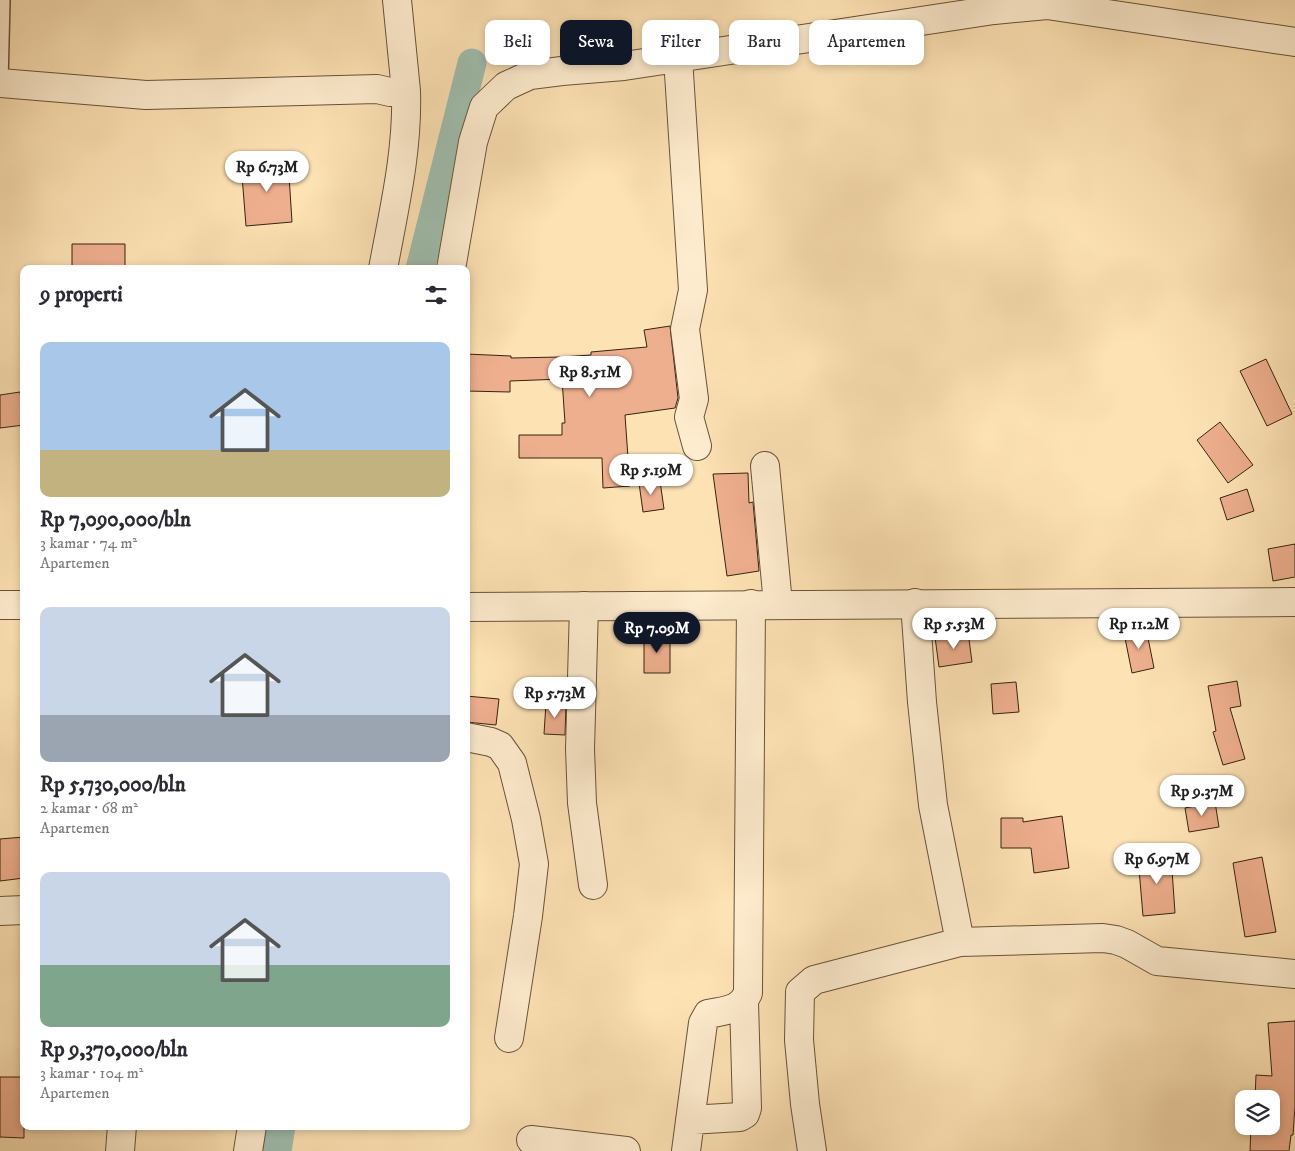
<!DOCTYPE html>
<html lang="id">
<meta charset="utf-8">
<style>
body{margin:0;font-family:"IM FELL DW Pica",serif;background:#f2f2f3;color:#2b2b33;height:100vh;display:flex;flex-direction:column;font-size:19px;white-space:nowrap}
*{box-sizing:border-box;margin:0}
p{font-size:16px;color:#7c7c81}
.icon{flex:none;width:28px;height:28px;fill:none;stroke:currentColor;stroke-width:2;stroke-linecap:round;stroke-linejoin:round}
.map{position:relative;flex:1;overflow:hidden}
.details{position:absolute;left:20px;top:265px;width:450px;height:865px;display:flex;flex-direction:column;background:#fff;border-radius:10px;box-shadow:0 2px 8px #0003}
.details>*{flex:none}
.hud{position:absolute;left:485px;top:20px;width:475px;height:45px;display:flex;gap:10px}
.fabs{position:absolute;left:1235px;top:1090px;display:grid;gap:10px}
.fabs a{display:grid;place-items:center;width:45px;height:45px;border-radius:10px;background:#fff;box-shadow:0 2px 8px #0003;font-size:25px}
.price{position:absolute;translate:-50% -42px;padding:0 11px;border-radius:18px;background:#fff;color:#222;font-size:16px;line-height:32px;filter:drop-shadow(0 1px 2px #0008)}
.price::after{content:'';position:absolute;left:50%;top:30px;width:15px;height:11px;margin-left:-8px;background:inherit;clip-path:polygon(0 0,100% 0,50% 100%)}
.price.active{background:#111827;color:#fff}
ul{padding:0;list-style:none}
li{display:grid;align-content:center;gap:10px;height:265px;padding:0 20px}
li span{display:grid;place-items:center;height:155px;border-radius:10px;color:#555}
li>.icon{margin-inline-start:auto}
span .icon{width:90px;height:90px;fill:#fffc;stroke-width:1}
li b{font-size:21px}
h2{display:flex;justify-content:space-between;align-items:center;height:60px;padding:0 20px;font-size:21px}
.pill{padding:0 18px;border-radius:10px;background:#fff;box-shadow:0 2px 8px #0003;font-size:18px;line-height:45px}
.pill.active{background:#111827;color:#fff}
.map>svg:first-child{display:block}
.lines{fill:none;stroke-linecap:round;stroke-linejoin:round}
.canal{stroke:#9fbeae;stroke-width:29}
.building{fill:#eeaf8e;stroke:#362310}
.service-casing{stroke:#685339;stroke-width:18}
.minor-casing{stroke:#685339;stroke-width:30}
.tertiary-casing{stroke:#685339;stroke-width:30}
.service{stroke:#feecce;stroke-width:15}
.minor{stroke:#feecce;stroke-width:28}
.tertiary{stroke:#feecce;stroke-width:28}
</style>
<div class="map">
<svg width="1295" height="1151" viewBox="0 0 1295 1151">
<rect width="100%" height="100%" fill="#fde2b4"/>
<filter id="stains"><feTurbulence type="fractalNoise" baseFrequency=".004" numOctaves="4"/><feColorMatrix values="0 0 0 0 .2 0 0 0 0 .09 0 0 0 0 .02 0 0 0 .5 -.17"/></filter>
<radialGradient id="worn" r=".72"><stop offset=".6" stop-color="#630" stop-opacity="0"/><stop offset="1" stop-color="#630" stop-opacity=".3"/></radialGradient>
<g class="lines">
<path class="canal" d="M420,269L472,63
M277,1151L281,1126"/>
</g>
<path class="building" d="M288,160L292,222L246,226L241,163Z
M72,244H125V269H72Z
M670,326L678,398L675,408L625,415L630,486L603,488L602,458H519V435H562V423H565L562,379L510,381V392L466,391V354L511,356V358L561,357L591,355V352L647,347L644,330Z
M1266,359L1292,414L1267,426L1240,371Z
M20,392L24,425L0,428V395Z
M1220,422L1253,465L1228,483L1197,440Z
M748,473L749,503L753,502L759,571L727,576L713,474Z
M660,481L664,509L643,512L639,483Z
M1247,489L1254,511L1227,520L1220,498Z
M1295,544V577L1273,581L1268,549Z
M1146,628L1154,668L1132,673L1124,633Z
M968,632L972,662L939,667L935,637Z
M644,634H670V673H644Z
M1237,681L1241,706L1230,708L1245,759L1223,765L1213,732L1216,731L1208,686Z
M1016,682L1019,712L993,714L991,684Z
M466,696L499,699L496,725L466,722Z
M546,703L566,704L565,735L544,734Z
M1215,802L1219,827L1189,832L1185,808Z
M1062,816L1069,868L1034,873L1031,848H1001V818H1023V822Z
M24,837V878L0,881V839Z
M1171,855L1175,913L1143,916L1138,857Z
M1262,857L1276,932L1245,937L1233,863Z
M1295,1021V1106L1293,1135H1291L1289,1151H1250L1251,1126H1271V1099H1255L1256,1075L1272,1076L1268,1023Z
M0,1077H24V1138L0,1137Z"/>
<g class="lines">
<g class="service-casing">
<path id="service" d="M0,83L2,0"/>
</g>
<g class="minor-casing">
<path id="minor" d="M397,0L406,91
M678,58L693,290L685,329L694,399L689,417L697,446
M0,83L146,95L377,89L390,92L406,91C408,151 394,209 383,269
M451,269L473,142L484,107L506,86L530,75L562,71L624,66L994,10L1047,5L1295,42
M765,466L778,604
M915,603L922,702L933,805L960,942
M584,606L580,749L582,803L593,885
M466,737L491,742L500,746L512,763L526,819L534,864L528,916L509,1038
M0,911L24,910
M690,1120L740,1117L745,1114L747,1108L744,1002
M531,1140L626,1151
M120,1151L122,1126
M248,1151L252,1126
M686,1151L703,1023L708,1014C726,1010 740,1011 748,993L751,604
M812,1151L805,1104L799,1040L800,992L814,980L960,942L1103,938L1116,940L1127,944L1157,961L1295,974"/>
</g>
<g class="tertiary-casing">
<path id="tertiary" d="M0,605H24
M466,607L1295,602"/>
</g>
<use href="#service" class="service"/>
<use href="#minor" class="minor"/>
<use href="#tertiary" class="tertiary"/>
</g>
<rect width="100%" height="100%" filter="url(#stains)"/>
<rect width="100%" height="100%" fill="url(#worn)"/>
</svg>
<div class="fabs">
<a><svg class="icon" aria-label="layers" viewBox="0 0 24 24"><path d="M12 4l9 5-9 5-9-5zM3 14l9 5 9-5"/></svg></a>
</div>
<b class="price" style="left:267px;top:193px">Rp 6.73M</b>
<b class="price" style="left:590px;top:398px">Rp 8.51M</b>
<b class="price" style="left:651px;top:496px">Rp 5.19M</b>
<b class="price" style="left:954px;top:650px">Rp 5.53M</b>
<b class="price" style="left:1139px;top:650px">Rp 11.2M</b>
<b class="price active" style="left:657px;top:654px">Rp 7.09M</b>
<b class="price" style="left:555px;top:719px">Rp 5.73M</b>
<b class="price" style="left:1202px;top:817px">Rp 9.37M</b>
<b class="price" style="left:1157px;top:885px">Rp 6.97M</b>
<div class="hud">
<a class="pill">Beli</a>
<a class="pill active">Sewa</a>
<a class="pill">Filter</a>
<a class="pill">Baru</a>
<a class="pill">Apartemen</a>
</div>
<section class="details">
<h2>9 properti<svg class="icon" aria-label="filters" viewBox="0 0 24 24"><path d="M4 7h16M4 17h16"/><circle cx="9" cy="7" r="2"/><circle cx="15" cy="17" r="2"/></svg></h2>
<ul>
<li><span style="background:linear-gradient(#a9c7e8 70%,#c2b280 0)"><svg class="icon" aria-label="home" viewBox="0 0 24 24"><path d="M3 11l9-7 9 7M6 9v11h12V9"/></svg></span><div><b>Rp 7,090,000/bln</b><p>3 kamar · 74 m²</p><p>Apartemen</p></div></li>
<li><span style="background:linear-gradient(#c9d6e8 70%,#9aa5b1 0)"><svg class="icon" aria-label="home" viewBox="0 0 24 24"><path d="M3 11l9-7 9 7M6 9v11h12V9"/></svg></span><div><b>Rp 5,730,000/bln</b><p>2 kamar · 68 m²</p><p>Apartemen</p></div></li>
<li><span style="background:linear-gradient(#c9d6e8 60%,#7fa58c 0)"><svg class="icon" aria-label="home" viewBox="0 0 24 24"><path d="M3 11l9-7 9 7M6 9v11h12V9"/></svg></span><div><b>Rp 9,370,000/bln</b><p>3 kamar · 104 m²</p><p>Apartemen</p></div></li>
</ul>
</section>
</div>
